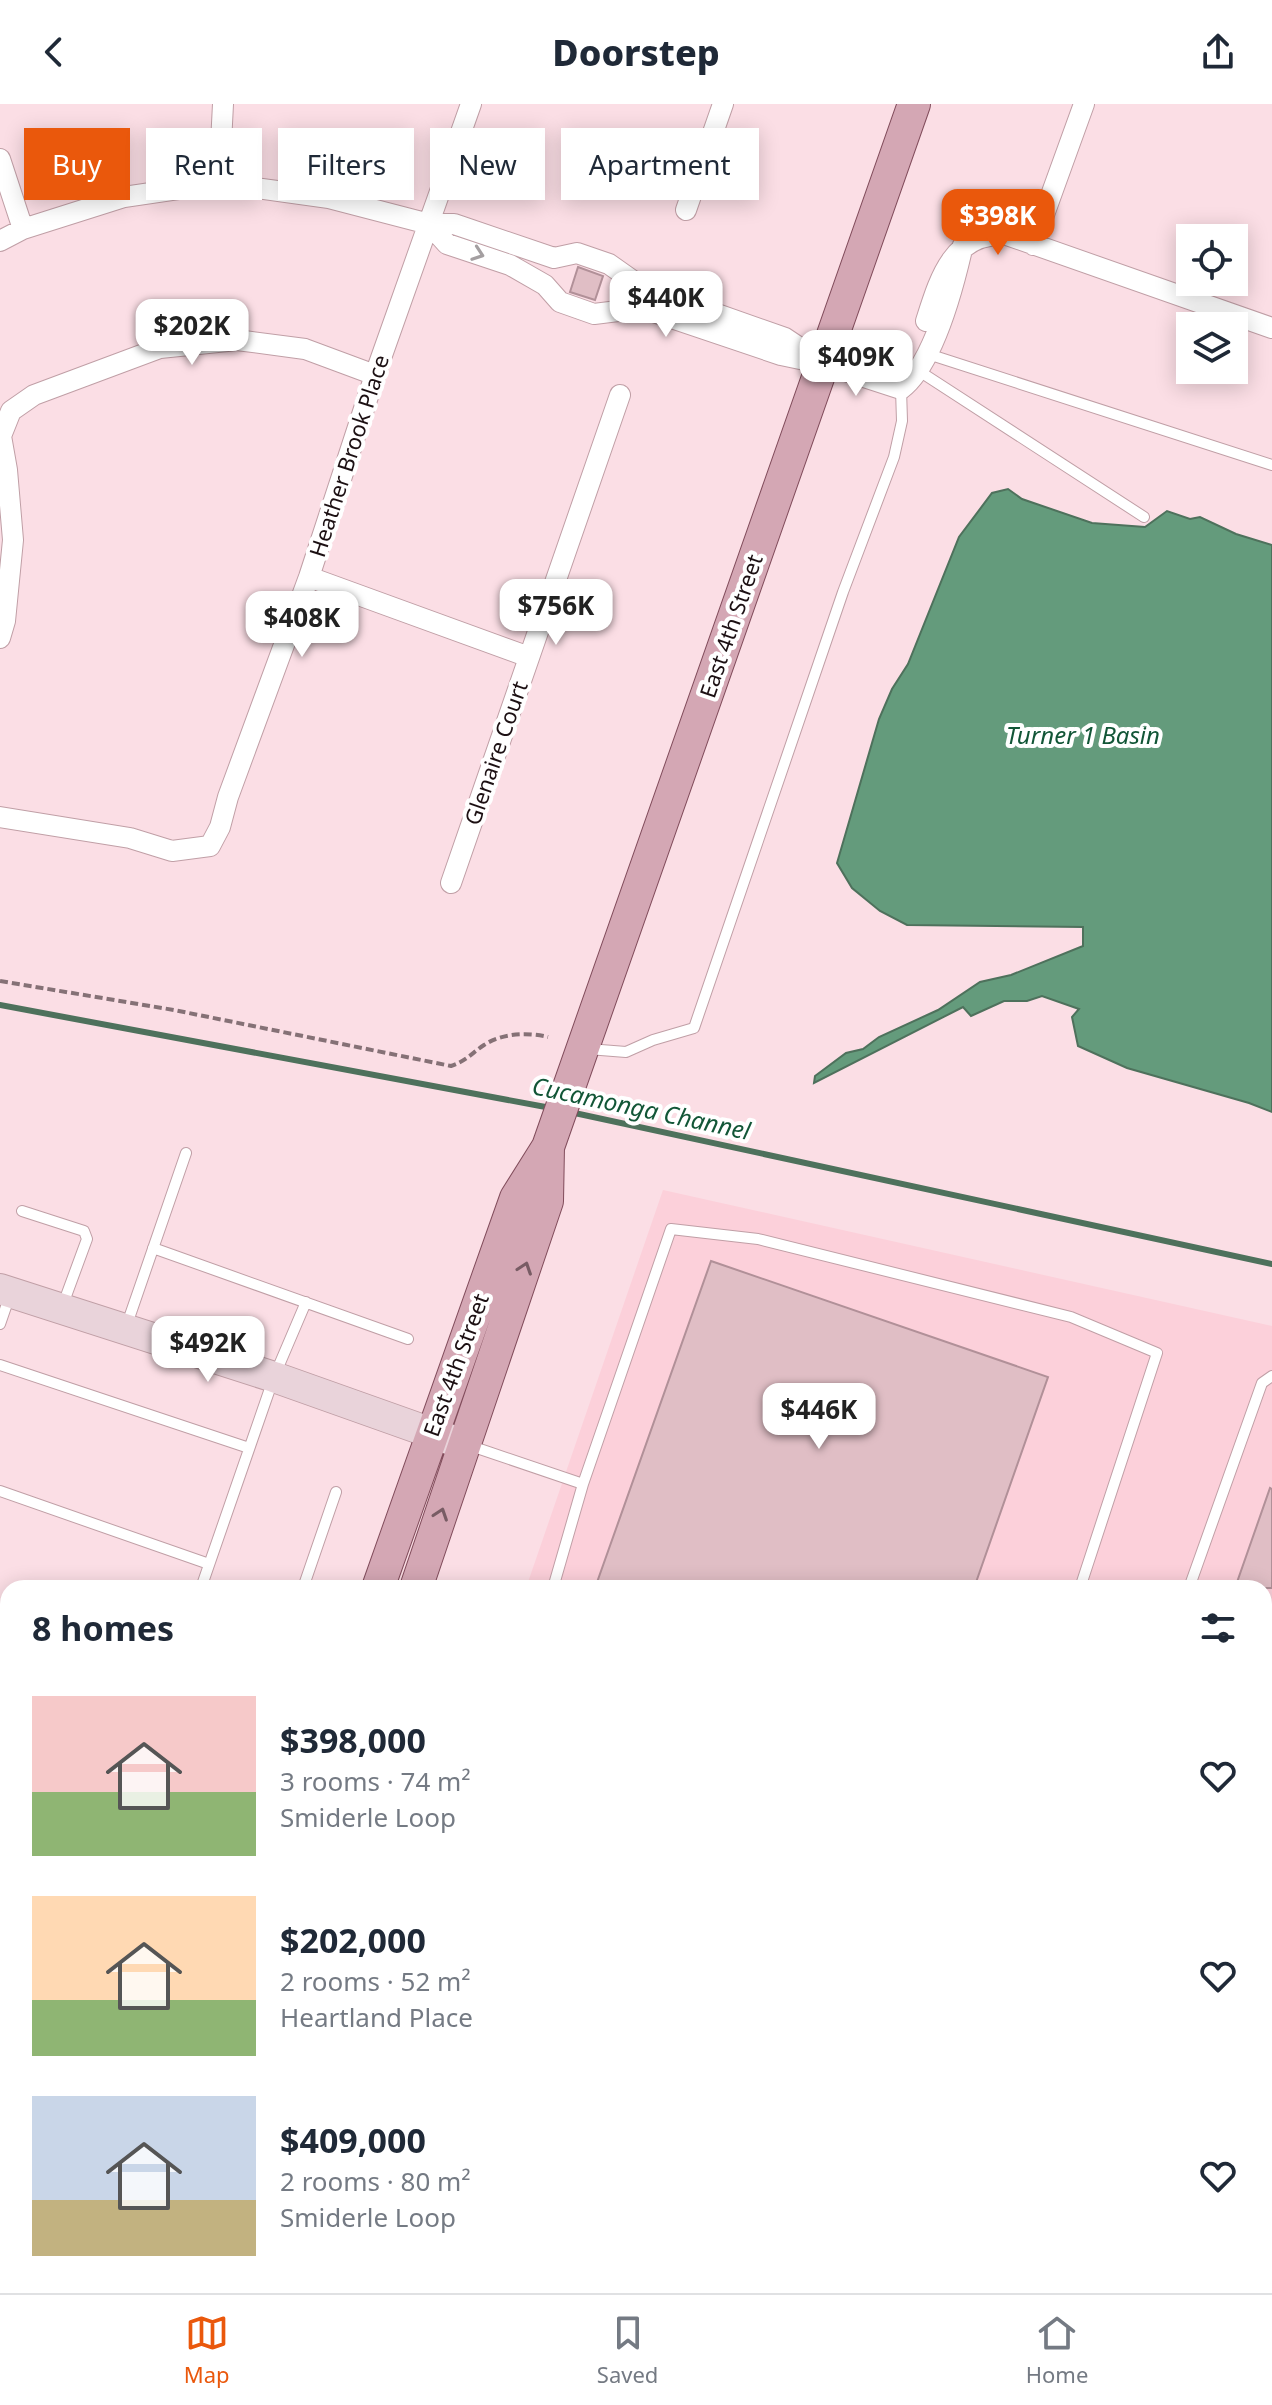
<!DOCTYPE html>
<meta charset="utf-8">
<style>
body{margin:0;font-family:"Noto Sans",sans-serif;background:#f2f2f3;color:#1f2937;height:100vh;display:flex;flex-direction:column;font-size:30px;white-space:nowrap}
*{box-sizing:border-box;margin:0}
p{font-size:26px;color:#747a83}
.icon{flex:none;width:44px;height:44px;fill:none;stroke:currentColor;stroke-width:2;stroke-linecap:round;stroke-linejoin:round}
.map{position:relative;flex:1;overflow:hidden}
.side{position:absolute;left:0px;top:1476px;width:1272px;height:714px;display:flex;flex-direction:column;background:#fff;border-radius:24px 24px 0 0;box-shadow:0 4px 20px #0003}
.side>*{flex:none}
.top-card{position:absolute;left:24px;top:24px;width:800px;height:72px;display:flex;gap:16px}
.controls{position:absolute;left:1176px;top:120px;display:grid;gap:16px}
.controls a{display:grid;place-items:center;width:72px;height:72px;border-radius:0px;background:#fff;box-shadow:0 4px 20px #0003;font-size:40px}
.price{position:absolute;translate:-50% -68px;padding:0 18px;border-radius:16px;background:#fff;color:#222;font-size:26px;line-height:52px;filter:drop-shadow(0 2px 4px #0008)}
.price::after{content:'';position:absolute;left:50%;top:48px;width:24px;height:18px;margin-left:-12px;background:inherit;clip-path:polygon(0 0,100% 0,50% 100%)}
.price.on{background:#ea580c;color:#fff}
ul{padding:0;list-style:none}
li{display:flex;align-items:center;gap:24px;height:200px;padding:0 32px}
li span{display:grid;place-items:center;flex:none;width:224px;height:160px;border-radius:0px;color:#555}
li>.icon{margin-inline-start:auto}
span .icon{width:96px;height:96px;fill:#fffc;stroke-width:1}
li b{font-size:34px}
h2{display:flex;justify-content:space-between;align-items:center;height:96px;padding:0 32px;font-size:34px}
.pill{padding:0 28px;border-radius:0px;background:#fff;box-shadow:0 4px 20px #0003;font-size:28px;line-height:72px}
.pill.on{background:#ea580c;color:#fff}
header{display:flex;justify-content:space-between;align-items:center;height:104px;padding:0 32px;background:#fff;font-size:36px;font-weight:800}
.menu{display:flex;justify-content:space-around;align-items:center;height:112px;border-top:2px solid #e0e1e3;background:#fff;font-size:22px;color:#747a83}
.menu a{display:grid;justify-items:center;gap:4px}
.menu .on{color:#ea580c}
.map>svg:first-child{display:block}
.built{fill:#fcd0da}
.water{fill:#649b7c;stroke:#4e715c;stroke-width:2}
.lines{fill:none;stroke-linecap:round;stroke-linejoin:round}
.stream{stroke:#4e715c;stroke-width:6}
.building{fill:#e0bec5;stroke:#b19098;stroke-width:2}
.lane-casing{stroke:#c09fa6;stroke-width:12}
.street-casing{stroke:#c09fa6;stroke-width:22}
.secondary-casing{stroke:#c09fa6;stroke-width:32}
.primary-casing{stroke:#814c5b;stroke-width:34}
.path{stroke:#857176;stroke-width:4;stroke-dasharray:8 4;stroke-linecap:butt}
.lane{stroke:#fff;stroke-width:10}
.street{stroke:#fff;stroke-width:20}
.secondary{stroke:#e9d3da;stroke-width:30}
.primary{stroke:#d4a7b4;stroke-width:32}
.oneway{stroke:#a49fa1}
.oneway2{stroke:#785c64}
.labels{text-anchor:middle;stroke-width:8;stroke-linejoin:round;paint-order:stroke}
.street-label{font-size:22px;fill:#1c1013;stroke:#fff}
.water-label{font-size:24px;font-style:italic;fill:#125637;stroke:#fff}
</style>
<header><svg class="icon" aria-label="back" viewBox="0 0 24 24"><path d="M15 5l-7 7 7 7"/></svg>Doorstep<svg class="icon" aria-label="share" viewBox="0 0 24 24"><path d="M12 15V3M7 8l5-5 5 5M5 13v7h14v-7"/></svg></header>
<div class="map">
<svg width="1272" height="2189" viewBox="0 0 1272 2189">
<rect width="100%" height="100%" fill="#fbdee5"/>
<path class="built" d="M663,1086L1272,1222V2189H282L284,2182H1264V1484H526Z"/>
<path class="water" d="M1008,385L1022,395L1092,419L1145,423L1167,407L1190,415L1200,413L1236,430L1272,441V1008L1249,999L1127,964L1078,942L1072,913L1079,905L1042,892L1027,897H1004L971,912L963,903L814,979L815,972L846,949L863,945L879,933L938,906L980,878L1011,871L1083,842V823L907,821L880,807L852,784L837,759L879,615L892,585L908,560L959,433L992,389Z"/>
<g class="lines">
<path class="stream" d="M0,901L551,1004
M570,1008L1272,1160"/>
</g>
<path class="building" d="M578,163L603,172L595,196L570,188Z
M711,1157L1048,1273L974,1484H595Z
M1270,1384L1272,1385V1484H1235Z"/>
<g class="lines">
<g class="lane-casing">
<path id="lane" d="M928,250L1272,361
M919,267L1144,413
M588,945L626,948L653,936L694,924L843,488L894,353L902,317L901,285
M22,1107L84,1127L87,1135L62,1203
M153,1144L408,1235
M0,1220L10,1191
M126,1223L186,1049
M0,1261L249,1344
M468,1341L583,1380L553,1484
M583,1380L671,1125L758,1135L1071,1213L1157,1249L1080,1484
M0,1387L209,1460
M201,1484L274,1273L306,1198
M303,1484L336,1388
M1189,1484L1262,1279L1272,1272
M0,1800L8,1803
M0,1899L8,1902
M1264,2003L1272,2005
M1264,2058L1272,2061
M1264,2122L1272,2125
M0,2135L8,2137
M734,2182L754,2189
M17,2189L19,2182
M296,2189L298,2182"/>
</g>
<g class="street-casing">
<path id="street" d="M0,55L23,125
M219,79L223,0
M686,106L723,0
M429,120L447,140L510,161L545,181L560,198L594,210L642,204L781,251L824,260L901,285C933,261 954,181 963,141
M0,137L23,125L124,93L219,79L329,94L429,120H454L554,154L577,149L609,160L643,184L785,234L824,260
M1033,141L1084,0
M926,217C940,173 953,128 1007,131L1272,224
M309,473L529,553
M0,534L5,517L13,436L7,366L1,332L11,307L34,291L160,244L237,236L305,245L375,271
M0,713L130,734L172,747L210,742L220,723L228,693L309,473L375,271L471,0
M451,779L620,291
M0,1594L8,1597"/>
</g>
<g class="secondary-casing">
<path id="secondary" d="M0,1185L274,1273L457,1338
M1237,2182L1257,2189
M972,2189L974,2182"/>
</g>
<g class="primary-casing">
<path id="primary" d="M378,1484L516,1094L548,1043L914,0
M416,1484L547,1097L548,1043
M130,2189L132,2182
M164,2189L167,2182"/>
</g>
<path class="path" d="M0,877L174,906L451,962C466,957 472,949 484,941C502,929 528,928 548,933"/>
<use href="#lane" class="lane"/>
<use href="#street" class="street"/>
<use href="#secondary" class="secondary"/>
<use href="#primary" class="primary"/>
</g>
<defs><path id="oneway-chevron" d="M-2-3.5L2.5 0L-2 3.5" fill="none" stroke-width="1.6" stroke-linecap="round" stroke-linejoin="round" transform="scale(2)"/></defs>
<use class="oneway" href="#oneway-chevron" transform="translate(478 150) rotate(19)"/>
<g class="oneway2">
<use href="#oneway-chevron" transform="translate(525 1164) rotate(-71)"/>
<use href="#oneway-chevron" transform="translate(441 1410) rotate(-71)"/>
</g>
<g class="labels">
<g class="street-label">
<text transform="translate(349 352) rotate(-72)" y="8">Heather Brook Place</text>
<text transform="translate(731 522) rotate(-71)" y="8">East 4th Street</text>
<text transform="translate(496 649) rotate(-71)" y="8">Glenaire Court</text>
<text transform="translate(456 1261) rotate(-70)" y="8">East 4th Street</text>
</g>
<g class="water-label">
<text x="1083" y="640">Turner 1 Basin</text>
<text transform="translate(641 1005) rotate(12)" y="8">Cucamonga Channel</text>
</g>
</g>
</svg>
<div class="controls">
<a><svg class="icon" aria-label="locate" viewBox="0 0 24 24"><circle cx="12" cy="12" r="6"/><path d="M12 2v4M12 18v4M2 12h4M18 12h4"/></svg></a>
<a><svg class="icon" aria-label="layers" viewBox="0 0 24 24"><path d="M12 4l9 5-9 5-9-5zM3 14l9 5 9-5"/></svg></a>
</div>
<b class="price on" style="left:998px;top:153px">$398K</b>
<b class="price" style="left:666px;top:235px">$440K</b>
<b class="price" style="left:192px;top:263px">$202K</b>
<b class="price" style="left:856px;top:294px">$409K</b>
<b class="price" style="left:556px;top:543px">$756K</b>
<b class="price" style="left:302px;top:555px">$408K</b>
<b class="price" style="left:208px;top:1280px">$492K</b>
<b class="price" style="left:819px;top:1347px">$446K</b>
<div class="top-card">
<a class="pill on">Buy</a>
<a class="pill">Rent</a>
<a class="pill">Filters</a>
<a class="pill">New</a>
<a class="pill">Apartment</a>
</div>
<section class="side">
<h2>8 homes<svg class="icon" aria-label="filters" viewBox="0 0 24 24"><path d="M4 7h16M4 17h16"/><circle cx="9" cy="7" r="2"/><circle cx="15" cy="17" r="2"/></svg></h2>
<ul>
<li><span style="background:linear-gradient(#f6c9c9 60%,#8fb573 0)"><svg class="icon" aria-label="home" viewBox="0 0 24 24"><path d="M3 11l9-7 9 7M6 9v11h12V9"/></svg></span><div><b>$398,000</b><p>3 rooms · 74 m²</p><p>Smiderle Loop</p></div><svg class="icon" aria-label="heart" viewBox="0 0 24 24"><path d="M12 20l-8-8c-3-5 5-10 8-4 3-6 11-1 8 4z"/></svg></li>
<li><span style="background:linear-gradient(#ffd9b3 65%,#8fb573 0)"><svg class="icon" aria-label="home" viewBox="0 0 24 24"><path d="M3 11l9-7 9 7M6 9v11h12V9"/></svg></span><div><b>$202,000</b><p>2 rooms · 52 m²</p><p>Heartland Place</p></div><svg class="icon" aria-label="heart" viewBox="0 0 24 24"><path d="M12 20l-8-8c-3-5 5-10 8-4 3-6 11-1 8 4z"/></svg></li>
<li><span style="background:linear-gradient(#c9d6e8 65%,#c2b280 0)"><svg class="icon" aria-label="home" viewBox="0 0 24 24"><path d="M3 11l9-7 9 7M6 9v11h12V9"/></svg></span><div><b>$409,000</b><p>2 rooms · 80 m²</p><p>Smiderle Loop</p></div><svg class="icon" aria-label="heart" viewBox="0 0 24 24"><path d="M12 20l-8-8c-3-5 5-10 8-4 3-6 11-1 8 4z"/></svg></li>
</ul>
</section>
</div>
<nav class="menu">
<a class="on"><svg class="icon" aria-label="map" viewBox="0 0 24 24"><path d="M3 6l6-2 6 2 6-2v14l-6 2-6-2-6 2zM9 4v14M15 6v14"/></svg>Map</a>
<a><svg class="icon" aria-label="saved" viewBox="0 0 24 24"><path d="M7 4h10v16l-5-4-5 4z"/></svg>Saved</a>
<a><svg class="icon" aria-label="home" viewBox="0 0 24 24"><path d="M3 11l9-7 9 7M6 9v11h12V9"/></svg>Home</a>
</nav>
